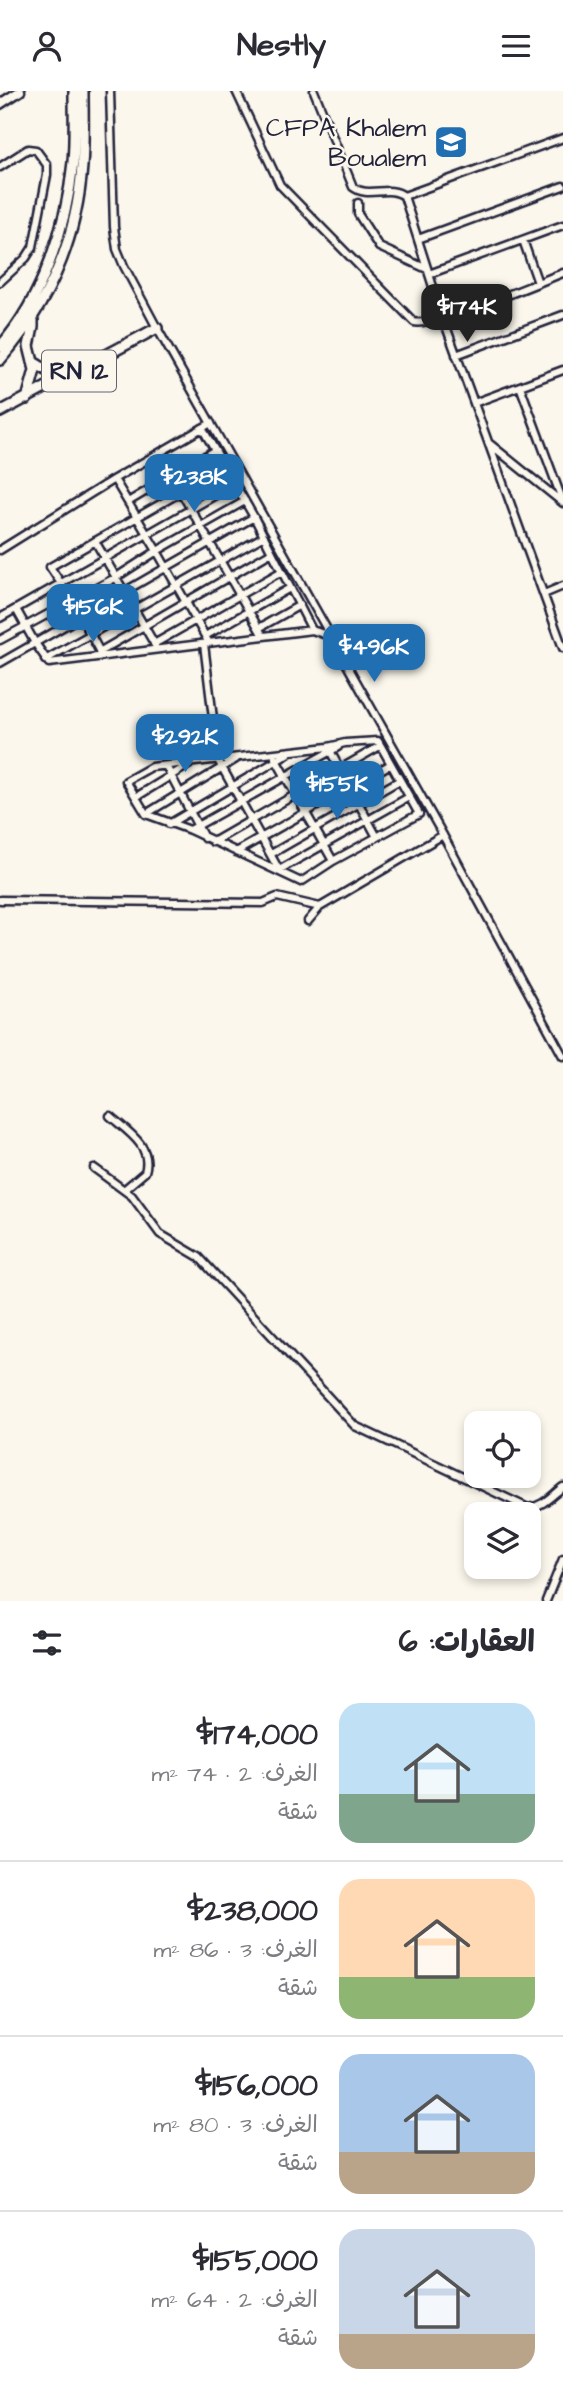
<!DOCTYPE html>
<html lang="ar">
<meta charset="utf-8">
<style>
body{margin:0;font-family:"Architects Daughter","Playpen Sans Arabic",sans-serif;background:#f2f2f3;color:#2b2b33;direction:rtl;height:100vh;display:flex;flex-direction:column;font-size:26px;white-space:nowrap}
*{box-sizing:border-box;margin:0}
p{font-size:23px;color:#7c7c81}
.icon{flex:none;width:38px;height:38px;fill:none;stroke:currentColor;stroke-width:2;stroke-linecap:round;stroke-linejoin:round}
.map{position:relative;height:1510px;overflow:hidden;direction:ltr}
.drawer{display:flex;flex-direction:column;background:#fff;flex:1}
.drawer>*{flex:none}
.fabs{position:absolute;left:464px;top:1320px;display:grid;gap:14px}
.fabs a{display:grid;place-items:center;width:77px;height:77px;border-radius:14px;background:#fff;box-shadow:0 4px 10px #0003;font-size:35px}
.price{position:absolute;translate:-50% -60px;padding:0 16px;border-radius:14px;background:#1f6fb2;color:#fff;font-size:23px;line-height:46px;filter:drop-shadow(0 2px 4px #0008)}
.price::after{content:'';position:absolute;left:50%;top:42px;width:21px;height:16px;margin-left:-10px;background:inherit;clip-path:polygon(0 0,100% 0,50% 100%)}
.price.active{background:#222;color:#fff}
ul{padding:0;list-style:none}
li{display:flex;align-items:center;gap:21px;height:175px;padding:0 28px}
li+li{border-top:2px solid #e1e1e2}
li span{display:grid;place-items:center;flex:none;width:196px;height:140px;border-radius:21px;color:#555}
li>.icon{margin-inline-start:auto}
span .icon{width:84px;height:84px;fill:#fffc;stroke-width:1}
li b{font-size:30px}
h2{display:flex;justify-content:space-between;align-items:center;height:84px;padding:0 28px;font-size:30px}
header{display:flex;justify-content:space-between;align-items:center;height:91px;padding:0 28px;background:#fff;font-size:32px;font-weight:700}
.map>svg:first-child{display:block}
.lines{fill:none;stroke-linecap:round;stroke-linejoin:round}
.minor-casing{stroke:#22223b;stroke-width:11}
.major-casing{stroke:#22223b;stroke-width:13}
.highway-casing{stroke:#22223b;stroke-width:14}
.minor{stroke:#fbf7ec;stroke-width:6}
.major{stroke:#fbf7ec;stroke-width:8}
.highway{stroke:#fbf7ec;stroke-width:9}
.labels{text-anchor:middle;stroke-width:5;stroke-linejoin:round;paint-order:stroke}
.shield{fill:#fbf7ec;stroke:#636270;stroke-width:2}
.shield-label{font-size:24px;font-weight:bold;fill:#22223b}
.poi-label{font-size:26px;fill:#22223b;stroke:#fbf7ec;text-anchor:end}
</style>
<header><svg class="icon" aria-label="menu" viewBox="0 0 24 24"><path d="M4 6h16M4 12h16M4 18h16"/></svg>Nestly<svg class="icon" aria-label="person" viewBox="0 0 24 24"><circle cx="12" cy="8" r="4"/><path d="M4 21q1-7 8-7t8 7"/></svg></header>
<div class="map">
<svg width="563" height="1510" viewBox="0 0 563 1510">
<rect width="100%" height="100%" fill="#fbf7ec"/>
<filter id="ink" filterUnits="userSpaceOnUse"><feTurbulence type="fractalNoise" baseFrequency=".0143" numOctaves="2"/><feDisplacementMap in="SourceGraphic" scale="14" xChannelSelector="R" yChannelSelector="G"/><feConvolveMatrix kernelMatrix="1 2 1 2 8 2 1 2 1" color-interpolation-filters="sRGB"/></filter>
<g filter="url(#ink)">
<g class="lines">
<g class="minor-casing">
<path id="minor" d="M110,0L114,136L117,158L124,175L157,237L439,737L563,965
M236,0L280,94L414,231C432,237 539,191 563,182
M314,0L353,96C368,108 389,93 404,105L443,227L563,557
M0,76L28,58L36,59L47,74V84L33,156L26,167L0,191
M404,105L563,47
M358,112V123L379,156L427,178
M418,148L563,95
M523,149L538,192
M429,183L563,134
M456,264L563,224
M520,295L563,411
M474,312L563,279
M202,337L254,426L312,539
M490,353L563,412
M159,362L263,545
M114,388L157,460L245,410
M128,411L215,359
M95,450L155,554
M0,459L114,388L211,332
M544,503L563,495
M16,518L35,552L254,426
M0,527L235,393
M259,537L300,514
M205,545L290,497
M0,549L115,487L157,460L209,552
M154,553L282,480
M204,553L218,669L279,779L409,706
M99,561L272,461
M102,565L72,509L50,476L225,376
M45,569L264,445
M0,572L35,552L49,572L312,539L332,546
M378,650L419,723L333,770L301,791L190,739L146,723L126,690L151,676L328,656L345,652Z
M329,658L377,746
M275,667L333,770
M166,675L204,747
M136,706L190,673
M146,723L236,668
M169,733L288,663
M190,739L338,656
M213,751L380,655
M236,761L391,673
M271,763L400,689
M0,809L263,812L277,806L320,816
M308,830L320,816L443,744
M110,1025C127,1040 153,1055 145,1081L125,1098
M94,1077L132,1105L160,1143L199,1166L355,1335L528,1417C543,1416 552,1404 563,1396
M546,1510L563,1468"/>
</g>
<g class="major-casing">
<path id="major" d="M0,13L20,0"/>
</g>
<g class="highway-casing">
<path id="highway" d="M0,256C43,207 67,134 73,71C75,47 74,24 74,0
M0,269C48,214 77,148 82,75C84,50 83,25 83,0
M35,272L48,280L69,284
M27,308L35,279L29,255L33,236V229
M0,321L157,237"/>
</g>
<use href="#minor" class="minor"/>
<use href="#major" class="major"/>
<use href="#highway" class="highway"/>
</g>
</g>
<defs>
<g id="university-square" transform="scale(1.75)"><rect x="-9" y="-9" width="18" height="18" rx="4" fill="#1f6fb2" stroke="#fbf7ec"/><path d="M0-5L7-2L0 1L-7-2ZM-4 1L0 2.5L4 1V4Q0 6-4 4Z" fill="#fff"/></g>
</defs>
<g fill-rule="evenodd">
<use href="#university-square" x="451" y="51"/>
</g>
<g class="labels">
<rect class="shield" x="42" y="259.5" width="74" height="41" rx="5"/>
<g class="shield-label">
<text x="79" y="288">RN 12</text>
</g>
<g class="poi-label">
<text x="426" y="45">CFPA Khalem<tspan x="426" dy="30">Boualem</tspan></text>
</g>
</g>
</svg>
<div class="fabs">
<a><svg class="icon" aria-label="locate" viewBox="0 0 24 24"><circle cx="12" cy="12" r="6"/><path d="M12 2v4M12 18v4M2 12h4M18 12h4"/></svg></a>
<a><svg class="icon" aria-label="layers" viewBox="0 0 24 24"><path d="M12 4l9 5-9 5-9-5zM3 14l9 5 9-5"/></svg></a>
</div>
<b class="price active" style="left:467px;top:253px">$174K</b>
<b class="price" style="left:194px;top:423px">$238K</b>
<b class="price" style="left:93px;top:553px">$156K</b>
<b class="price" style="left:374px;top:593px">$496K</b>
<b class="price" style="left:185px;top:683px">$292K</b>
<b class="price" style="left:337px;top:730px">$155K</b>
</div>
<section class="drawer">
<h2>العقارات: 6<svg class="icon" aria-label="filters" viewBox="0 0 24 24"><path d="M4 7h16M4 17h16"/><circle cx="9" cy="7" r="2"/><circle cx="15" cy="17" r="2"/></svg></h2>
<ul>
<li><span style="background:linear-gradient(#bfe0f5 65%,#7fa58c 0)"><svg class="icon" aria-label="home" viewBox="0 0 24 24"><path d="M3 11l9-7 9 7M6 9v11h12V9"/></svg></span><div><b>$174,000</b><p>الغرف: 2 · 74 m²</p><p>شقة</p></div></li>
<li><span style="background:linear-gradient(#ffd9b3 70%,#8fb573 0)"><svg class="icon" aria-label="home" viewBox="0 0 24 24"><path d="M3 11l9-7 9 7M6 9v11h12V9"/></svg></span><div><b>$238,000</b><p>الغرف: 3 · 86 m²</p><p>شقة</p></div></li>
<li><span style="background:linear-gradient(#a9c7e8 70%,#b9a48a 0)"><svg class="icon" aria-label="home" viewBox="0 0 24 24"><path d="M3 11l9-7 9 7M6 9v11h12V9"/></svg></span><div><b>$156,000</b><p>الغرف: 3 · 80 m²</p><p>شقة</p></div></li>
<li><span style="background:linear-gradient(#c9d6e8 75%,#b9a48a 0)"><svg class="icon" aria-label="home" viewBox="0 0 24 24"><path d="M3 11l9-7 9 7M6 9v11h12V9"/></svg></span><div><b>$155,000</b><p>الغرف: 2 · 64 m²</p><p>شقة</p></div></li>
</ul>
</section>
